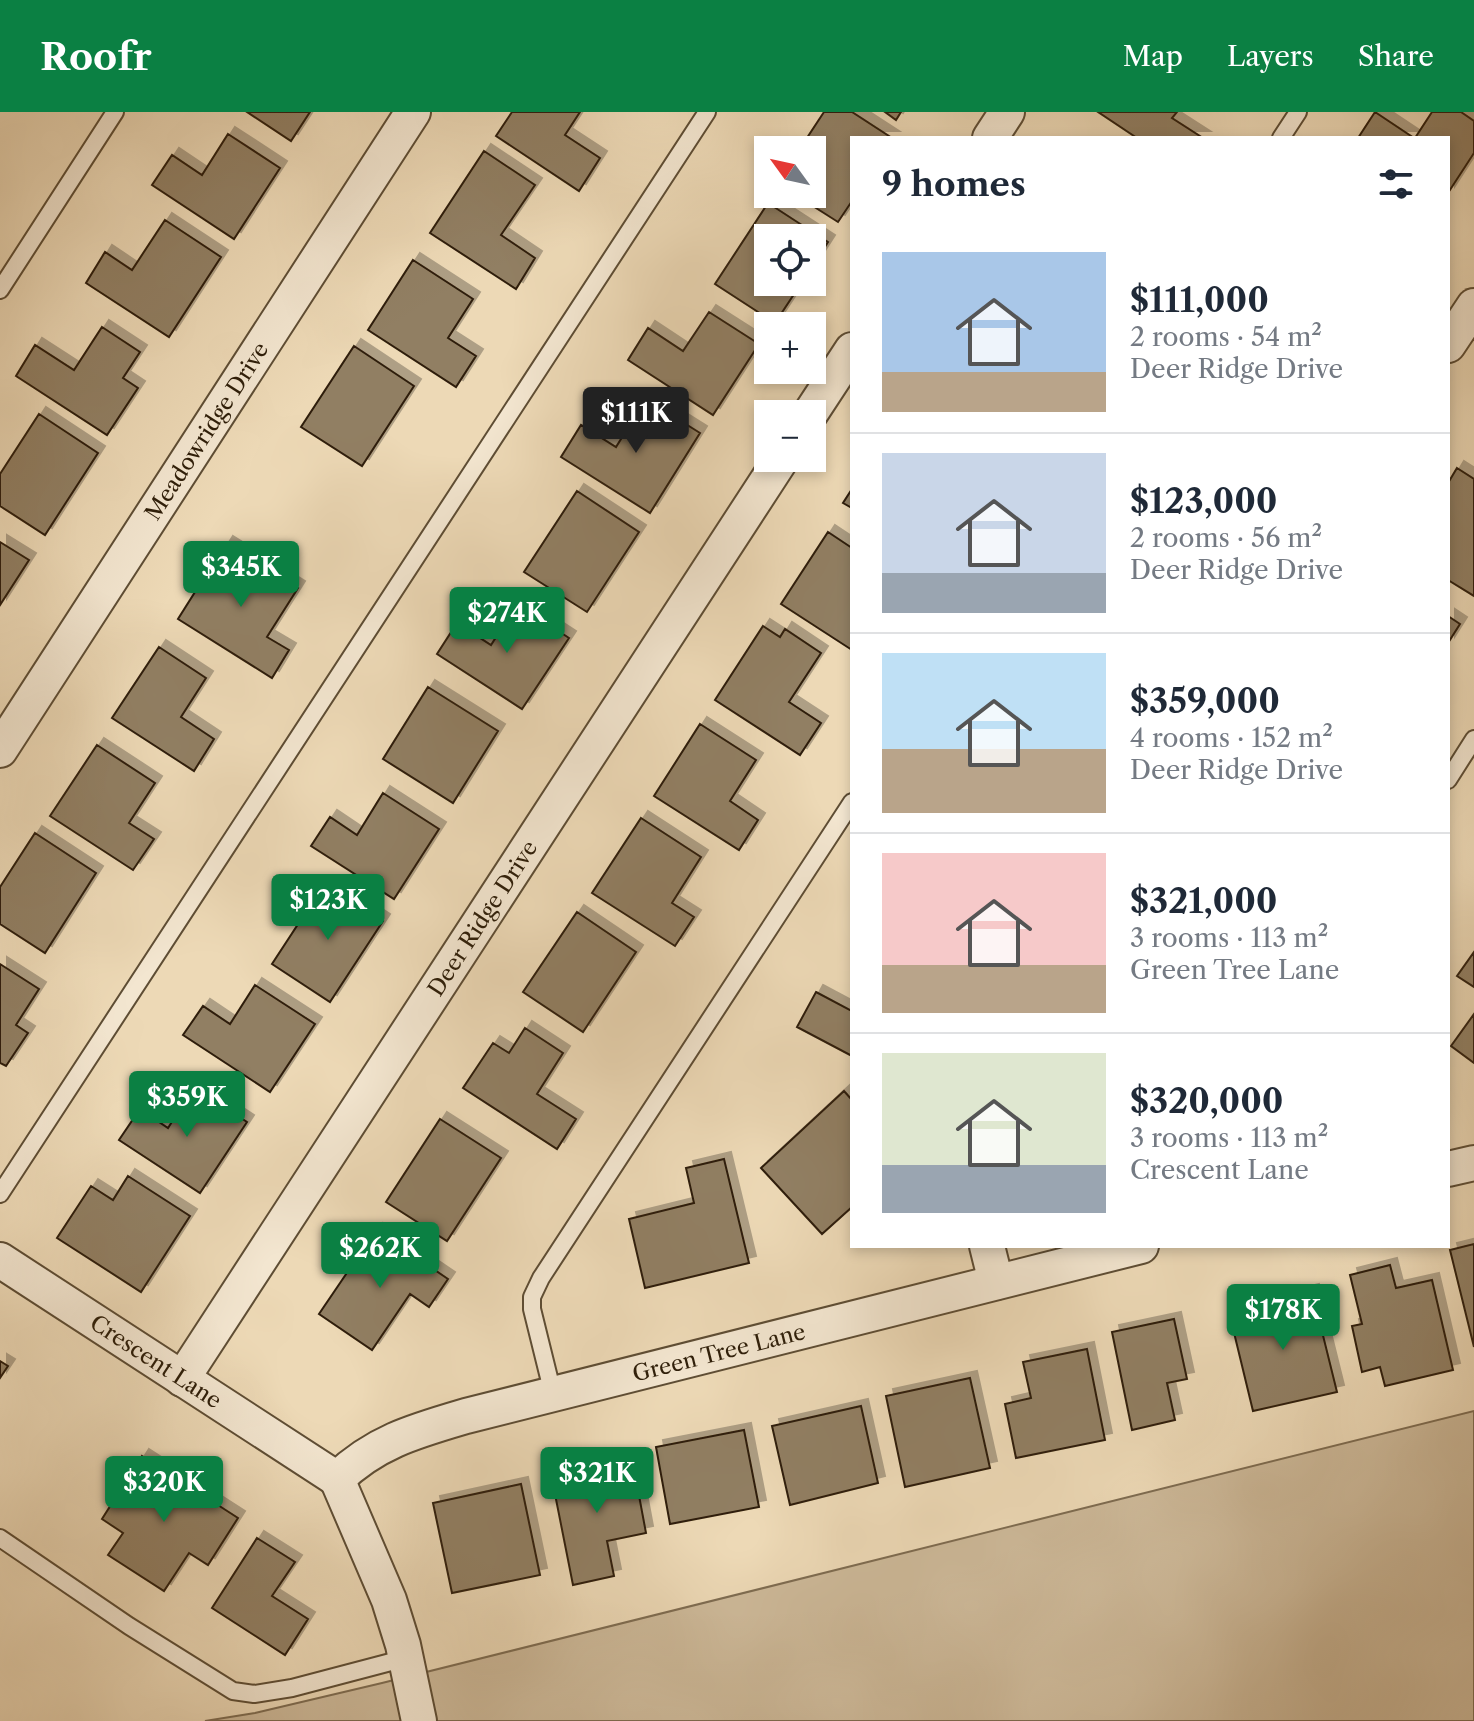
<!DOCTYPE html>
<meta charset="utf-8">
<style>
body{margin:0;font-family:"Libre Caslon Text",serif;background:#f6f6f7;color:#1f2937;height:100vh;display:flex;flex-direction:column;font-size:30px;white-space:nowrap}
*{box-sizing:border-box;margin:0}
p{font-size:26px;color:#747a83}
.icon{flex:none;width:44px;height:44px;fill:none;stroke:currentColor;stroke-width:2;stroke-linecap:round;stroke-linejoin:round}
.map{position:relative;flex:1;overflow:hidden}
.sheet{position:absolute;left:850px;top:24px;width:600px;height:1112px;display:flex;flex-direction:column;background:#fff;border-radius:0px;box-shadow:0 4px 12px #0003}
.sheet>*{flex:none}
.needle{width:52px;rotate:303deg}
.buttons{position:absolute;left:754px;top:24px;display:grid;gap:16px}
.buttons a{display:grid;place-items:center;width:72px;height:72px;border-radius:0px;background:#fff;box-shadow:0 4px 12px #0003;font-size:40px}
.price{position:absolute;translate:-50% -68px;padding:0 18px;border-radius:8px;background:#0b8043;color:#fff;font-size:26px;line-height:52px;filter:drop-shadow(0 2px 4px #0008)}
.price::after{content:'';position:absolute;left:50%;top:48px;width:24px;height:18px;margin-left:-12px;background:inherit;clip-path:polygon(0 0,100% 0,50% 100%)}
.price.on{background:#222;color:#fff}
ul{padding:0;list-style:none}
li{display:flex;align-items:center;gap:24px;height:200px;padding:0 32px}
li+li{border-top:2px solid #e0e1e3}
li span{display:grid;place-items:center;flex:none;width:224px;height:160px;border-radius:0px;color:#555}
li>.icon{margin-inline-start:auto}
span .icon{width:96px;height:96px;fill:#fffc;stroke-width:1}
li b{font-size:34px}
h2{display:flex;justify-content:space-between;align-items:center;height:96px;padding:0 32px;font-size:34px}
header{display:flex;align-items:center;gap:48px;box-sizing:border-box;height:112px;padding:0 40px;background:#0b8043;color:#fff}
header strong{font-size:38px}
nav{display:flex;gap:44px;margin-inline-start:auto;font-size:28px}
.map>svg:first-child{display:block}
.grass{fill:#cdb999;stroke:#7e6c51;stroke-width:2}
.building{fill:#917f63;stroke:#2e1e09;stroke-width:2;filter:url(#shadow)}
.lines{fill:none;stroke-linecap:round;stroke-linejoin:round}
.service-casing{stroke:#5e4d34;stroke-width:20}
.minor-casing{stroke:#5e4d34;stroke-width:38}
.service{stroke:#f3e6d0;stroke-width:16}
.minor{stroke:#f3e6d0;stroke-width:34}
.labels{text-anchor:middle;stroke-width:6;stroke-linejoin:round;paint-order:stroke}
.street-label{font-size:22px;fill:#2e1e09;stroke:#f3e6d0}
</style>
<header>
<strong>Roofr</strong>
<nav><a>Map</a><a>Layers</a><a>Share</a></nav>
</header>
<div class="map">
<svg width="1474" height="1609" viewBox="0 0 1474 1609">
<defs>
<filter id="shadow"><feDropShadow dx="7" dy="-7" stdDeviation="0" flood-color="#0004"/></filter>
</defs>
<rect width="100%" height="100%" fill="#edd9b6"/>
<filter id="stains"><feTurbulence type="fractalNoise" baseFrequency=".0025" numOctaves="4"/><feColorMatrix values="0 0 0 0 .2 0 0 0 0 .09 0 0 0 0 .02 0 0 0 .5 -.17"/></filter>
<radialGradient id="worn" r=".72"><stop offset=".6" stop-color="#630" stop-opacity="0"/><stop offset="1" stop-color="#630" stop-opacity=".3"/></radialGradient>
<path class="grass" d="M1474,1299V1609H205L255,1601L382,1571Z"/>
<path class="building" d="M247,0H310L291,29Z
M512,0H580L565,23L600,46L579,79L496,24Z
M824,0H852L892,26H852V89L838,110L794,82H812V38H799Z
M885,0H901L896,8Z
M1098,0H1177L1172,6L1203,26H1137Z
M1375,0L1414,26H1358Z
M1432,0H1461L1474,9V41L1448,81V26H1415Z
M228,22L280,56L234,127L152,73L172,43L202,63Z
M484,39L535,73L501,123L535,146L516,177L430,121Z
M768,91L828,130L812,155V126H768V170H802L775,211L715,172Z
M165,108L221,145L169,225L86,171L105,140L132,158Z
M413,148L473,187L448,226L476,244L456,275L368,218Z
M709,200L759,232L713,303L628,248L648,216L683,239Z
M102,215L140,240L123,266L138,276L107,323L16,264L35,233L74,258Z
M354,234L414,274L362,354L301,315Z
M646,287L700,321L650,401L561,345L581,313L616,335Z
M39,302L98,341L45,423L0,394V362Z
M1457,356L1474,367V484L1448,468V371Z
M852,377V396L843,391Z
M577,379L639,420L587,500L524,460Z
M828,420L852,436V538L781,492Z
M0,430L29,448L0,493Z
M226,431L298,476L267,525L289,538L272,566L178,507Z
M517,492L569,526L522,597L437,542L457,511L491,533Z
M1448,504L1460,512L1448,531Z
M763,514L780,525L785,517L821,541L789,590L821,611L800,643L715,588Z
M159,535L206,566L181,605L214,627L194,659L112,606Z
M428,575L498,619L453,691L383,647Z
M700,612L756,648L730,689L758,708L739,738L654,684Z
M97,633L155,671L129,711L154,727L133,758L50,704Z
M383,681L439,717L394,787L311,734L330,705L357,723Z
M641,706L701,745L672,791L694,805L675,834L592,781Z
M35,721L96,761L45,841L0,812V775Z
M325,771L383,809L330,890L272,852Z
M577,800L636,840L583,920L523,880Z
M1474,840V875L1457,864Z
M0,852L39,877L16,913L28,921L6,954L0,951Z
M255,873L315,912L270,980L183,923L203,894L230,912Z
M816,880L852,899V944L797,915Z
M1474,902V951L1451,934Z
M525,916L563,941L537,982L576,1007L557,1037L463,976L493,931L509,941Z
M194,975L247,1010L200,1081L119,1028L140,997L168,1016Z
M844,979L852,988V1095L822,1122L761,1056Z
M440,1007L501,1046L447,1129L386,1090Z
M724,1047L749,1151L645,1176L629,1107L694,1091L686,1056Z
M128,1064L190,1104L141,1180L57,1126L91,1074L113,1088Z
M376,1118L448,1167L429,1195L410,1182L372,1238L319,1202Z
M1474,1132V1235L1450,1138Z
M1390,1153L1396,1176L1432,1168L1453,1258L1385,1274L1380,1255L1362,1260L1352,1214L1362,1212L1350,1163Z
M1312,1179L1337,1280L1253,1299L1229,1200Z
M1174,1207L1187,1267L1167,1271L1175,1308L1132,1318L1112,1220Z
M1087,1237L1105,1328L1016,1346L1005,1292L1031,1286L1023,1250Z
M0,1249L8,1254L0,1266Z
M970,1266L990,1356L905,1375L886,1284Z
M861,1294L878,1371L790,1393L772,1314Z
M744,1318L759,1395L670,1412L656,1335Z
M142,1344L238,1406L208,1453L189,1441L164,1479L108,1443L123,1421L102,1407Z
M632,1346L646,1421L607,1429L614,1464L573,1473L551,1362Z
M521,1372L540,1463L452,1481L433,1391Z
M257,1426L295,1450L272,1484L308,1507L285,1543L212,1496Z"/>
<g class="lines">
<g class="service-casing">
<path id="service" d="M1281,26L1298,0
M0,178L115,0
M1448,668L1474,627
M0,1082L707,0
M553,1282L532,1197V1185L541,1166L852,690
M0,1426L129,1514L233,1579L254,1582L292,1576L406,1546"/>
</g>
<g class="minor-casing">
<g id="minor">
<path d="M990,26L1007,0"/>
<path d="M1448,233L1474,194"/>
<path d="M810,302L852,238"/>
<path id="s1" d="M0,638L413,0"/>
<path d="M1448,1057L1474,1051"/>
<path d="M987,1134L996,1170"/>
<path id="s2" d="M0,1148L337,1367"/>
<path id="s3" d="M182,1267L782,346"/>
<path id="s4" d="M337,1367C375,1330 415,1319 466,1304L1141,1134"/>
<path d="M337,1367L389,1488L403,1533L419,1609"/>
</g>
</g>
<use href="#service" class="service"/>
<use href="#minor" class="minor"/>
</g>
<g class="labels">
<g class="street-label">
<text dy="8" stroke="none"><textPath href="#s1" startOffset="380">Meadowridge Drive</textPath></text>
<text dy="8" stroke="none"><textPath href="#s3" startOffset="550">Deer Ridge Drive</textPath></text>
<text dy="8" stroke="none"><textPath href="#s4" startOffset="406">Green Tree Lane</textPath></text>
<text dy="8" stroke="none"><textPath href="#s2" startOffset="186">Crescent Lane</textPath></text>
</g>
</g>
<rect width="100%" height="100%" filter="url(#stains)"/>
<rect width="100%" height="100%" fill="url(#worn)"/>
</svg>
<div class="buttons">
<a><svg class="needle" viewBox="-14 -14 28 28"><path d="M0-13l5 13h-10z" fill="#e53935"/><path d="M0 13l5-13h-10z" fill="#747a83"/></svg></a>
<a><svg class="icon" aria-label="locate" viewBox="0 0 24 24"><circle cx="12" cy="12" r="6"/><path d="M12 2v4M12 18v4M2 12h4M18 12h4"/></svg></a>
<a>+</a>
<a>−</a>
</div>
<b class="price on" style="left:636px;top:343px">$111K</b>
<b class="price" style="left:241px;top:497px">$345K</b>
<b class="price" style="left:507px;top:543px">$274K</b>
<b class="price" style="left:328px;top:830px">$123K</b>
<b class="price" style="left:187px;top:1027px">$359K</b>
<b class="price" style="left:380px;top:1178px">$262K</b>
<b class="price" style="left:1283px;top:1240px">$178K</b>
<b class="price" style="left:597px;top:1403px">$321K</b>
<b class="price" style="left:164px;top:1412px">$320K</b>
<section class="sheet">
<h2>9 homes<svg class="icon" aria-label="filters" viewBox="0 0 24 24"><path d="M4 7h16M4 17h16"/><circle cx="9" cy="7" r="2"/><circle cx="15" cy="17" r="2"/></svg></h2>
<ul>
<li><span style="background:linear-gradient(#a9c7e8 75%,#b9a48a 0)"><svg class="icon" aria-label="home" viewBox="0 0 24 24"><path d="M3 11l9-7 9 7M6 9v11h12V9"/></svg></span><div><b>$111,000</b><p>2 rooms · 54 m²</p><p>Deer Ridge Drive</p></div></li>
<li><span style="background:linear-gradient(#c9d6e8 75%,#9aa5b1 0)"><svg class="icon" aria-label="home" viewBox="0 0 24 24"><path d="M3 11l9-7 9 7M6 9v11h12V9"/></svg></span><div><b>$123,000</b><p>2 rooms · 56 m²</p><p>Deer Ridge Drive</p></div></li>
<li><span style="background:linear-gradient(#bfe0f5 60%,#b9a48a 0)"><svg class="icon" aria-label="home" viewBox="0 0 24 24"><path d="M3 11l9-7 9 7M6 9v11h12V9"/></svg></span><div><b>$359,000</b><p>4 rooms · 152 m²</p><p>Deer Ridge Drive</p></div></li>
<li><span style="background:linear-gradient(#f6c9c9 70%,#b9a48a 0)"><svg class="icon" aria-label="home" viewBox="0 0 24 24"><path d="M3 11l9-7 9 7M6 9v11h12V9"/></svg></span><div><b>$321,000</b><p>3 rooms · 113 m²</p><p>Green Tree Lane</p></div></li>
<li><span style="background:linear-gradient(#dfe7d0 70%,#9aa5b1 0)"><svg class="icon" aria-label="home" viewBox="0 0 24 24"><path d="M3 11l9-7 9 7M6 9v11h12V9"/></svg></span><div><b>$320,000</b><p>3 rooms · 113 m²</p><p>Crescent Lane</p></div></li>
</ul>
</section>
</div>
